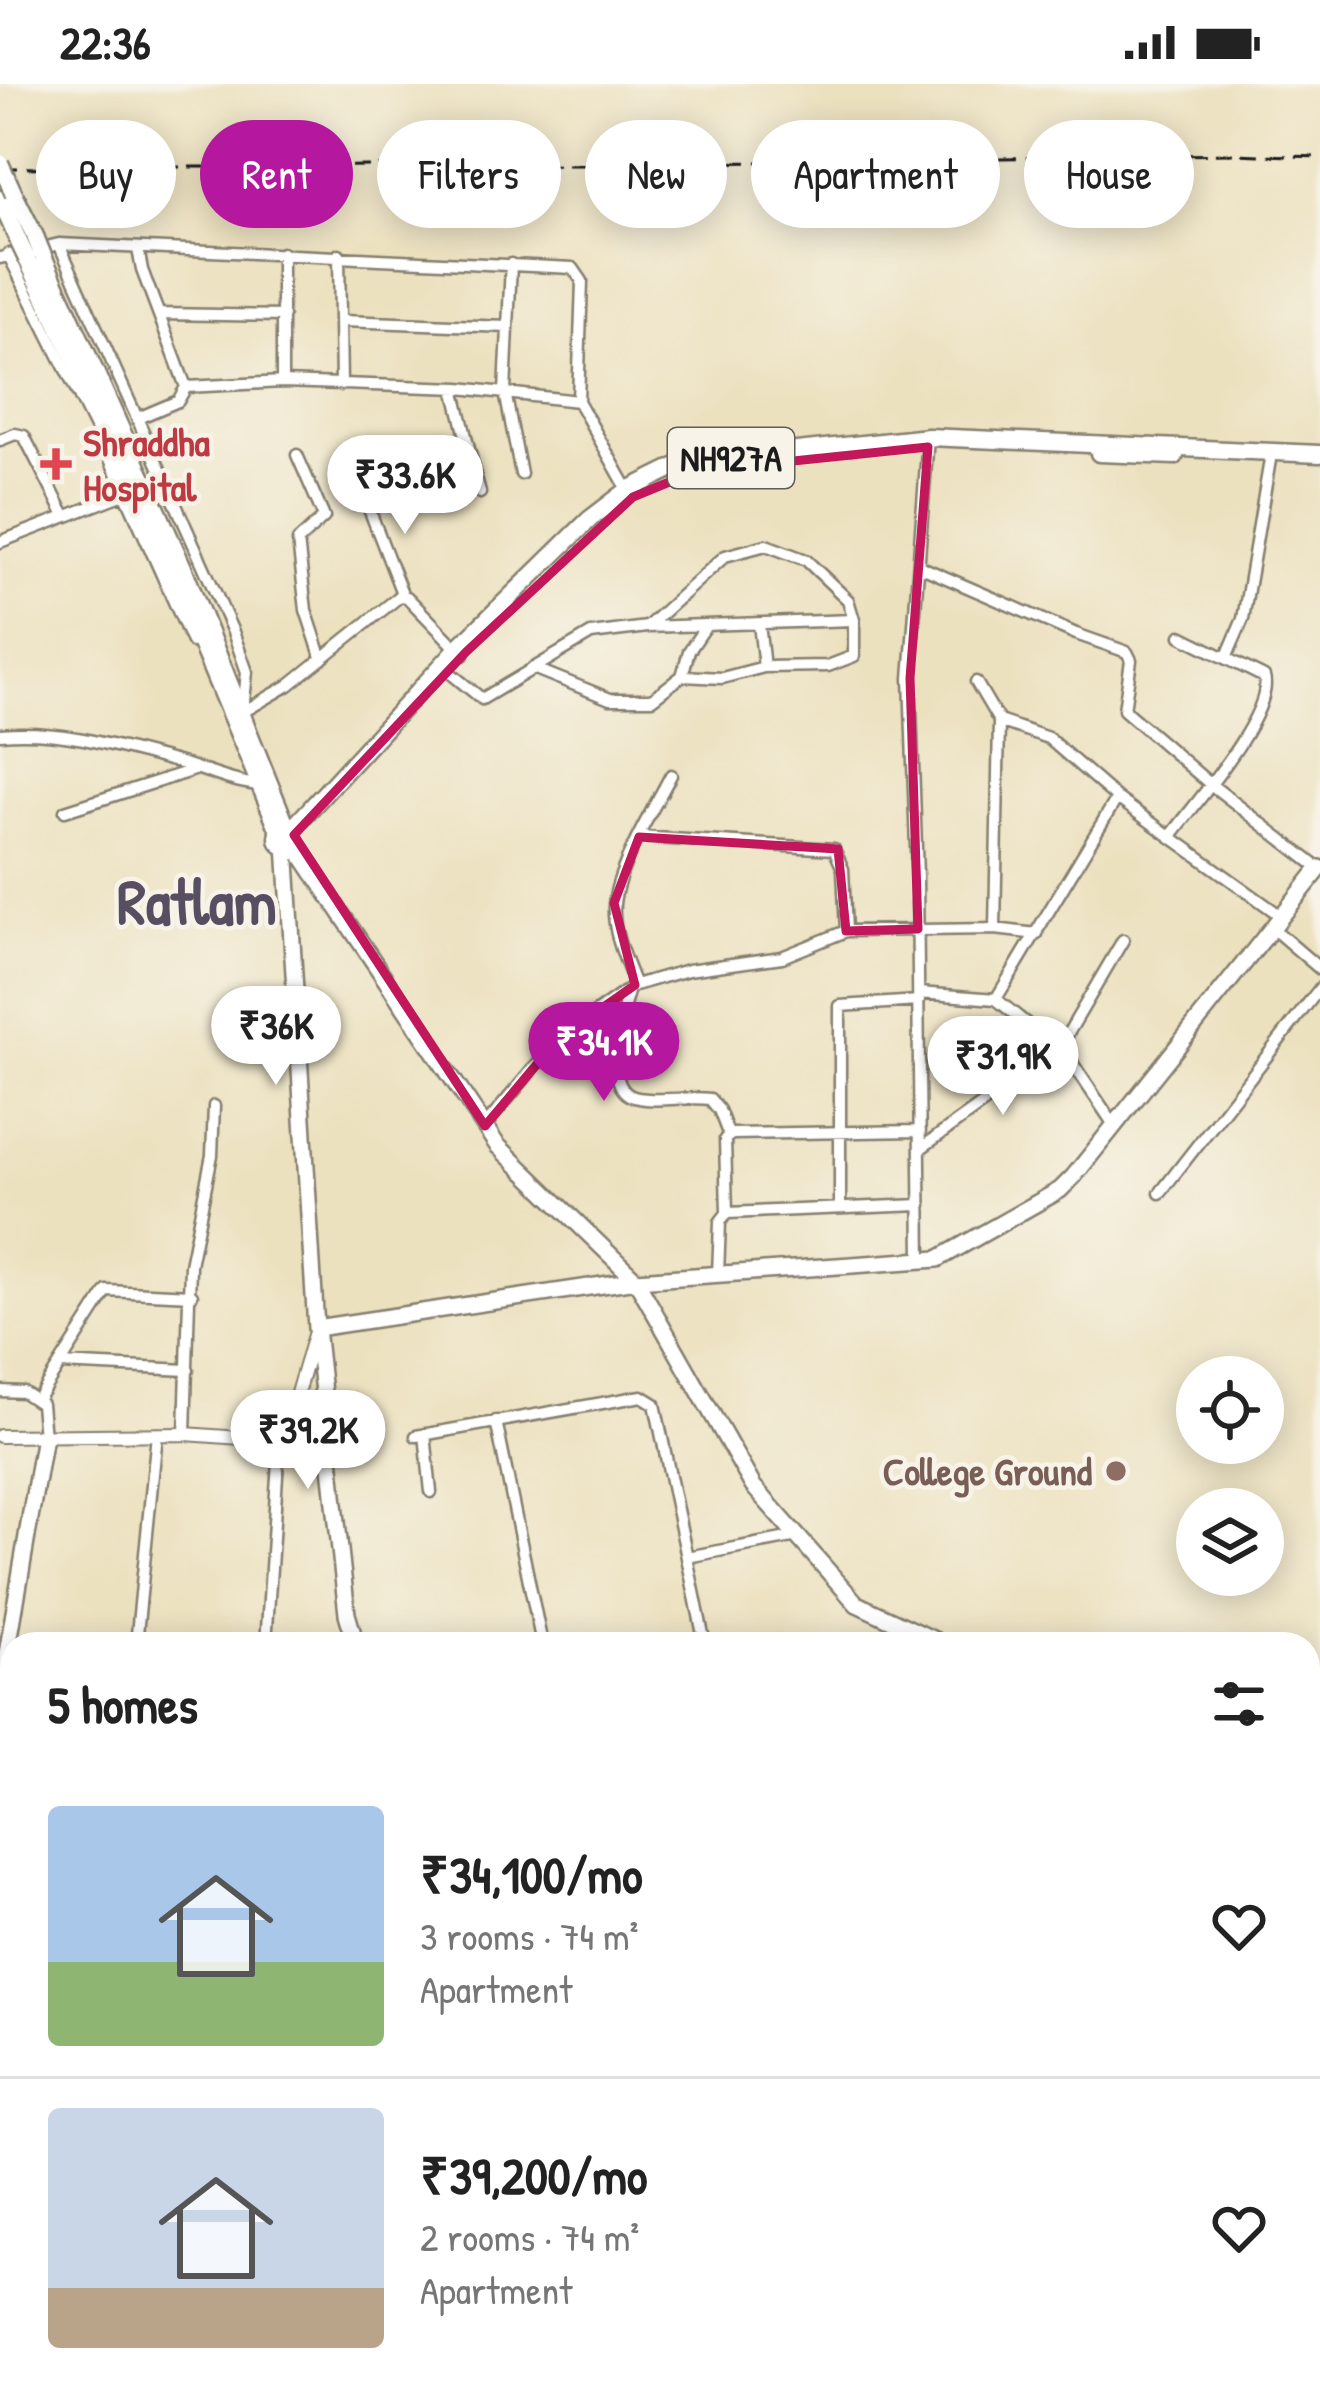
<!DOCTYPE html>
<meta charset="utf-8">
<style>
body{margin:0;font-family:"Patrick Hand",sans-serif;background:#f2f2f2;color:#222;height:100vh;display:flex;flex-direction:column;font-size:45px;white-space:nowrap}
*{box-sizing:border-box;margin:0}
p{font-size:39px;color:#767676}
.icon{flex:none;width:66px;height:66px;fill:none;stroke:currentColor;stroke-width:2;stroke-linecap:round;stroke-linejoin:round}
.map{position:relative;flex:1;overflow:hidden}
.side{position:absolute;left:0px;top:1548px;width:1320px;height:771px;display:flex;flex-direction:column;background:#fff;border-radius:36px 36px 0 0;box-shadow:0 6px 30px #0003}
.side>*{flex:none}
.banner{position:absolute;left:36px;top:36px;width:1248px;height:108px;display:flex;gap:24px}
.tools{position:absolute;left:1176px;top:1272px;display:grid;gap:24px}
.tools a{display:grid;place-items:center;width:108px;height:108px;border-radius:50%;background:#fff;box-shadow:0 6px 30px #0003;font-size:60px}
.price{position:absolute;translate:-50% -102px;padding:0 27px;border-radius:42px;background:#fff;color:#222;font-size:39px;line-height:78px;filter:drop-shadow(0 3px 6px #0008)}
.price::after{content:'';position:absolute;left:50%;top:72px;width:36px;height:27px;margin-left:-18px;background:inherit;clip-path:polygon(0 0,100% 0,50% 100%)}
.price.on{background:#b5179e;color:#fff}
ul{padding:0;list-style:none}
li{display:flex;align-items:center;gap:36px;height:300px;padding:0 48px}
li+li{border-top:3px solid #e0e0e0}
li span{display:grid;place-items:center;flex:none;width:336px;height:240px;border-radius:12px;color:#555}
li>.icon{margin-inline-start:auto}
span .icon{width:144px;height:144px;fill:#fffc;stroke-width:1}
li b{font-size:51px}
h2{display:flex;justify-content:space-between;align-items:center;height:144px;padding:0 48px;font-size:51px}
.tag{padding:0 42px;border-radius:54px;background:#fff;box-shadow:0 6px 30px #0003;font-size:42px;line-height:108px}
.tag.on{background:#b5179e;color:#fff}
.status{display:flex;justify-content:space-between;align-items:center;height:84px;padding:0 60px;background:#fff;direction:ltr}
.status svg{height:33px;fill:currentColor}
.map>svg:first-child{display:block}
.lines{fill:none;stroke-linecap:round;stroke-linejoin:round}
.minor-casing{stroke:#847e6e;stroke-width:15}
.tertiary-casing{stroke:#847e6e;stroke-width:16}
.secondary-casing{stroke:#847e6e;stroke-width:20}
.trunk-casing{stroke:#847e6e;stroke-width:21}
.minor{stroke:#fff;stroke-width:10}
.tertiary{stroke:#fff;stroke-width:12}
.secondary{stroke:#fff;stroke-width:15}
.trunk{stroke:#fff;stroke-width:16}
.rail{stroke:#1c1c1c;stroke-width:3;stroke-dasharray:18 9;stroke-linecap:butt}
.trunk-bridge-casing{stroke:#847e6e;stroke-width:21;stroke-linecap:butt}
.trunk-bridge{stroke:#fff;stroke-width:16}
.marked{fill:none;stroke:#c2185b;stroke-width:9;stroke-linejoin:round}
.health-dot{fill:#e0444e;stroke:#f7f3e8;stroke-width:4.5}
.education-dot{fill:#8d6e63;stroke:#f7f3e8;stroke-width:4.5}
.labels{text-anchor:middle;stroke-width:9;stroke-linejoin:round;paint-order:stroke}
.shield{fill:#f7f3e8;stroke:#5e5c59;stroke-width:3}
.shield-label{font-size:36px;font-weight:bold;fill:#1c1c1c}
.health-label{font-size:39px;font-weight:bold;fill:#be3a42;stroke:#f7f3e8;text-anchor:start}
.education-label{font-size:39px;font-weight:bold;fill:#785e54;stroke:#f7f3e8;text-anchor:end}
.town-label{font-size:63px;font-weight:bold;fill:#574f61;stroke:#f7f3e8}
</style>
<div class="status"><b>22:36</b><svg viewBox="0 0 49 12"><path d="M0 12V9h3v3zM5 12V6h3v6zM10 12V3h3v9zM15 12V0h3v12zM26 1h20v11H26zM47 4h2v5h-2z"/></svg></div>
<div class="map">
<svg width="1320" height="2317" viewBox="0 0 1320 2317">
<rect width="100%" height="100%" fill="#f7f3e8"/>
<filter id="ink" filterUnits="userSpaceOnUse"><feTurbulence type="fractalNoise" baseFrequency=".00833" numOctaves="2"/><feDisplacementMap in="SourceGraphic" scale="24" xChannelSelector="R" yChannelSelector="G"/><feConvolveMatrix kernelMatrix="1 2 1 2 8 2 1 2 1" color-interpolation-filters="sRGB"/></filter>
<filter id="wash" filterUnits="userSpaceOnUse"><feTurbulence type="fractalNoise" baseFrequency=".004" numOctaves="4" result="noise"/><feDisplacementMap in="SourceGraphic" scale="48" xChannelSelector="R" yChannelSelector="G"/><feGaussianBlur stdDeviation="2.7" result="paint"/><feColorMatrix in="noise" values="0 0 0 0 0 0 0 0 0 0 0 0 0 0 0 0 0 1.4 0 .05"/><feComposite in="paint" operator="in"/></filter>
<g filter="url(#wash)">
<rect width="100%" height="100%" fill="#ece1bf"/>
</g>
<g filter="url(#ink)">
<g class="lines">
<g class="minor-casing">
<path id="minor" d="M59,160L233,548L247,588L243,627
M138,165L142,186L186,303L178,317L138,334
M282,169V298L460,304L578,317
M8,170L105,364L192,558
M339,170L341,301
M0,174L59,160L573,184L582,197L578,317L628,406
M511,180L505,308L521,390
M159,230L283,232
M342,237L508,243
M186,303L282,298
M454,304L480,409
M0,356L15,350L24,352L65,432
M297,371L324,433L298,457L306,526L322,575
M364,412L403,512
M0,458L124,410
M919,482L1076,550L1127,568L1131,576L1124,626L1209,699L1320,785
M759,540L764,583
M1227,572L1243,535L1270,376
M533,584L610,615H652L682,592L722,594L764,583L828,582L854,572V536
M448,587L482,615L591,550L647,543L725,472L766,461L806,476L848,516L854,536L647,543
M682,592L689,567L706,542
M976,598L999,637L995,845
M243,628L289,601L400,512L407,513L463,571
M999,637L1048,654L1117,714L1281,832
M0,650C59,644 120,663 177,678C205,686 230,698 258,701
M65,727L197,685
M639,753L834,765L843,785L846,847
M1170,753C1193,722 1275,629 1264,593L1258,590L1181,552
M1271,843L1320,885
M635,901C625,876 612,847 614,820C618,781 653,726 671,691
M628,908C621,932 602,1004 634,1013C657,1019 686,1012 710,1015L719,1026L729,1052
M919,909L996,915L1069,974L1114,1041
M996,915L1117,714
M485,1042L558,955L635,901L688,886L782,873L846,847L995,845L1037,850
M920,1065L1059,965L1123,856
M1160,1109L1320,904
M840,1123V922L919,917
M727,1129L725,1055L732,1050L920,1047
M921,1178L917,792L910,594L928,353
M718,1191L720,1138L727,1129L921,1121
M60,1280L188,1286
M0,1307L23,1308L41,1320L44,1352
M37,1316L107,1207L192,1211
M496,1337L542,1560
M185,1350L190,1181L212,1071L214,1022
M425,1350L431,1408
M416,1352L642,1312L655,1320L705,1560
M687,1473L798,1452
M136,1560L157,1350
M266,1560L278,1377L283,1357
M0,1802L12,1803
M0,1893L12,1894
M1308,1919L1317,1826
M0,1964L12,1966
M1308,2014L1320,2000
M1308,2022V2049
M0,2071L12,2073
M1308,2119L1320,2121
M1308,2287L1320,2288
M232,2307L233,2317
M299,2307L301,2317
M503,2307L504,2317
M615,2307L685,2317
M937,2307L938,2317
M1032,2307L1033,2317
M1274,2307L1275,2317
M546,2310L613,2307
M79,2317V2307
M120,2317L124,2307"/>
</g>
<g class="tertiary-casing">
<path id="tertiary" d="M0,1352L185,1350L283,1357L314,1251"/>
</g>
<g class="secondary-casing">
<path id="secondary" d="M293,758L497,1061L636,1196L753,1402L857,1520L943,1560
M286,761L316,1244L347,1530L356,1560
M316,1244L636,1196L938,1175L1060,1106L1074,1092L1320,784
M0,1611L44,1352
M1308,1623L1320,1622"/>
</g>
<g class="trunk-casing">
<path id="trunk" d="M14,110L35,152
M0,115L18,156
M43,172L182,481L285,739
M27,175L136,404L280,749
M1099,369L1175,372
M278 754a8 8 0 1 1 16 0a8 8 0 1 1-16 0Z
M290,747L457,565L590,435L628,406L683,379L928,353L1320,370"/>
</g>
<use href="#minor" class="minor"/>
<use href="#tertiary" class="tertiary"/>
<use href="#secondary" class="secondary"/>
<use href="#trunk" class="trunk"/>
<path class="rail" d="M0,84L585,81L1234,70L1320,73"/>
<g class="trunk-bridge-casing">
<path id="trunk-bridge" d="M0,79L14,110
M35,152L43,172
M18,156L27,175"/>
</g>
<use href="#trunk-bridge" class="trunk-bridge"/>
</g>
</g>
<path class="marked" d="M928,363L910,594L918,845L846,847L838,765L639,753L614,819L635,901L558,955L485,1042L294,751L466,568L633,413L696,387Z"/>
<path class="health-dot" d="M50 362h12v12h12v12h-12v12h-12v-12h-12v-12h12z"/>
<circle class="education-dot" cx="1116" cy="1387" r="12"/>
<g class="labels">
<rect class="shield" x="668" y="344" width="126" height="60" rx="9"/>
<g class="shield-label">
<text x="731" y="387">NH927A</text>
</g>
<g class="health-label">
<text x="83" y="372">Shraddha<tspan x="83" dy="45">Hospital</tspan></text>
</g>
<g class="education-label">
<text x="1092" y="1401">College Ground</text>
</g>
<g class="town-label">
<text x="197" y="840">Ratlam</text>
</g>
</g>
</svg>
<div class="tools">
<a><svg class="icon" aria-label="locate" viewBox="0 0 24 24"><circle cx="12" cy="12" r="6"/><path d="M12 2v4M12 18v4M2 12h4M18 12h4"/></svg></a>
<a><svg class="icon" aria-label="layers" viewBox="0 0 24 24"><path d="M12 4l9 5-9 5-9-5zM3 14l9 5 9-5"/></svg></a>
</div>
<b class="price" style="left:405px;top:453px">₹33.6K</b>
<b class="price" style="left:276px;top:1004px">₹36K</b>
<b class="price on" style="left:604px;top:1020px">₹34.1K</b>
<b class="price" style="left:1003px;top:1034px">₹31.9K</b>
<b class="price" style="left:308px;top:1408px">₹39.2K</b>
<div class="banner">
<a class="tag">Buy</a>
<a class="tag on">Rent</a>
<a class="tag">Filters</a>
<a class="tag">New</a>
<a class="tag">Apartment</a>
<a class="tag">House</a>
</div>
<section class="side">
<h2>5 homes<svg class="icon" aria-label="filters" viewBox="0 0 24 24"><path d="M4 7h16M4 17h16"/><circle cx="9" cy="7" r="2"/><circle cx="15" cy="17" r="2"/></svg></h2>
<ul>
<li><span style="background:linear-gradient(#a9c7e8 65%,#8fb573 0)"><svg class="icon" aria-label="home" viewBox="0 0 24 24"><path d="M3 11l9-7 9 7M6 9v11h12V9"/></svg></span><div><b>₹34,100/mo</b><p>3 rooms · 74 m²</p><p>Apartment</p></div><svg class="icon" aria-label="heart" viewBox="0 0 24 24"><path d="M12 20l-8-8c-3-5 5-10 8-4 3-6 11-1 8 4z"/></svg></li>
<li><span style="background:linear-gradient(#c9d6e8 75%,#b9a48a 0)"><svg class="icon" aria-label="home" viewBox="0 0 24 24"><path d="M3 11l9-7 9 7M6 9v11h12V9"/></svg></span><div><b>₹39,200/mo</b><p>2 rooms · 74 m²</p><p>Apartment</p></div><svg class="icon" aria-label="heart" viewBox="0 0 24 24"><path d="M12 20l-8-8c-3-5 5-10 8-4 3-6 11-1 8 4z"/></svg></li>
</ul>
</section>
</div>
